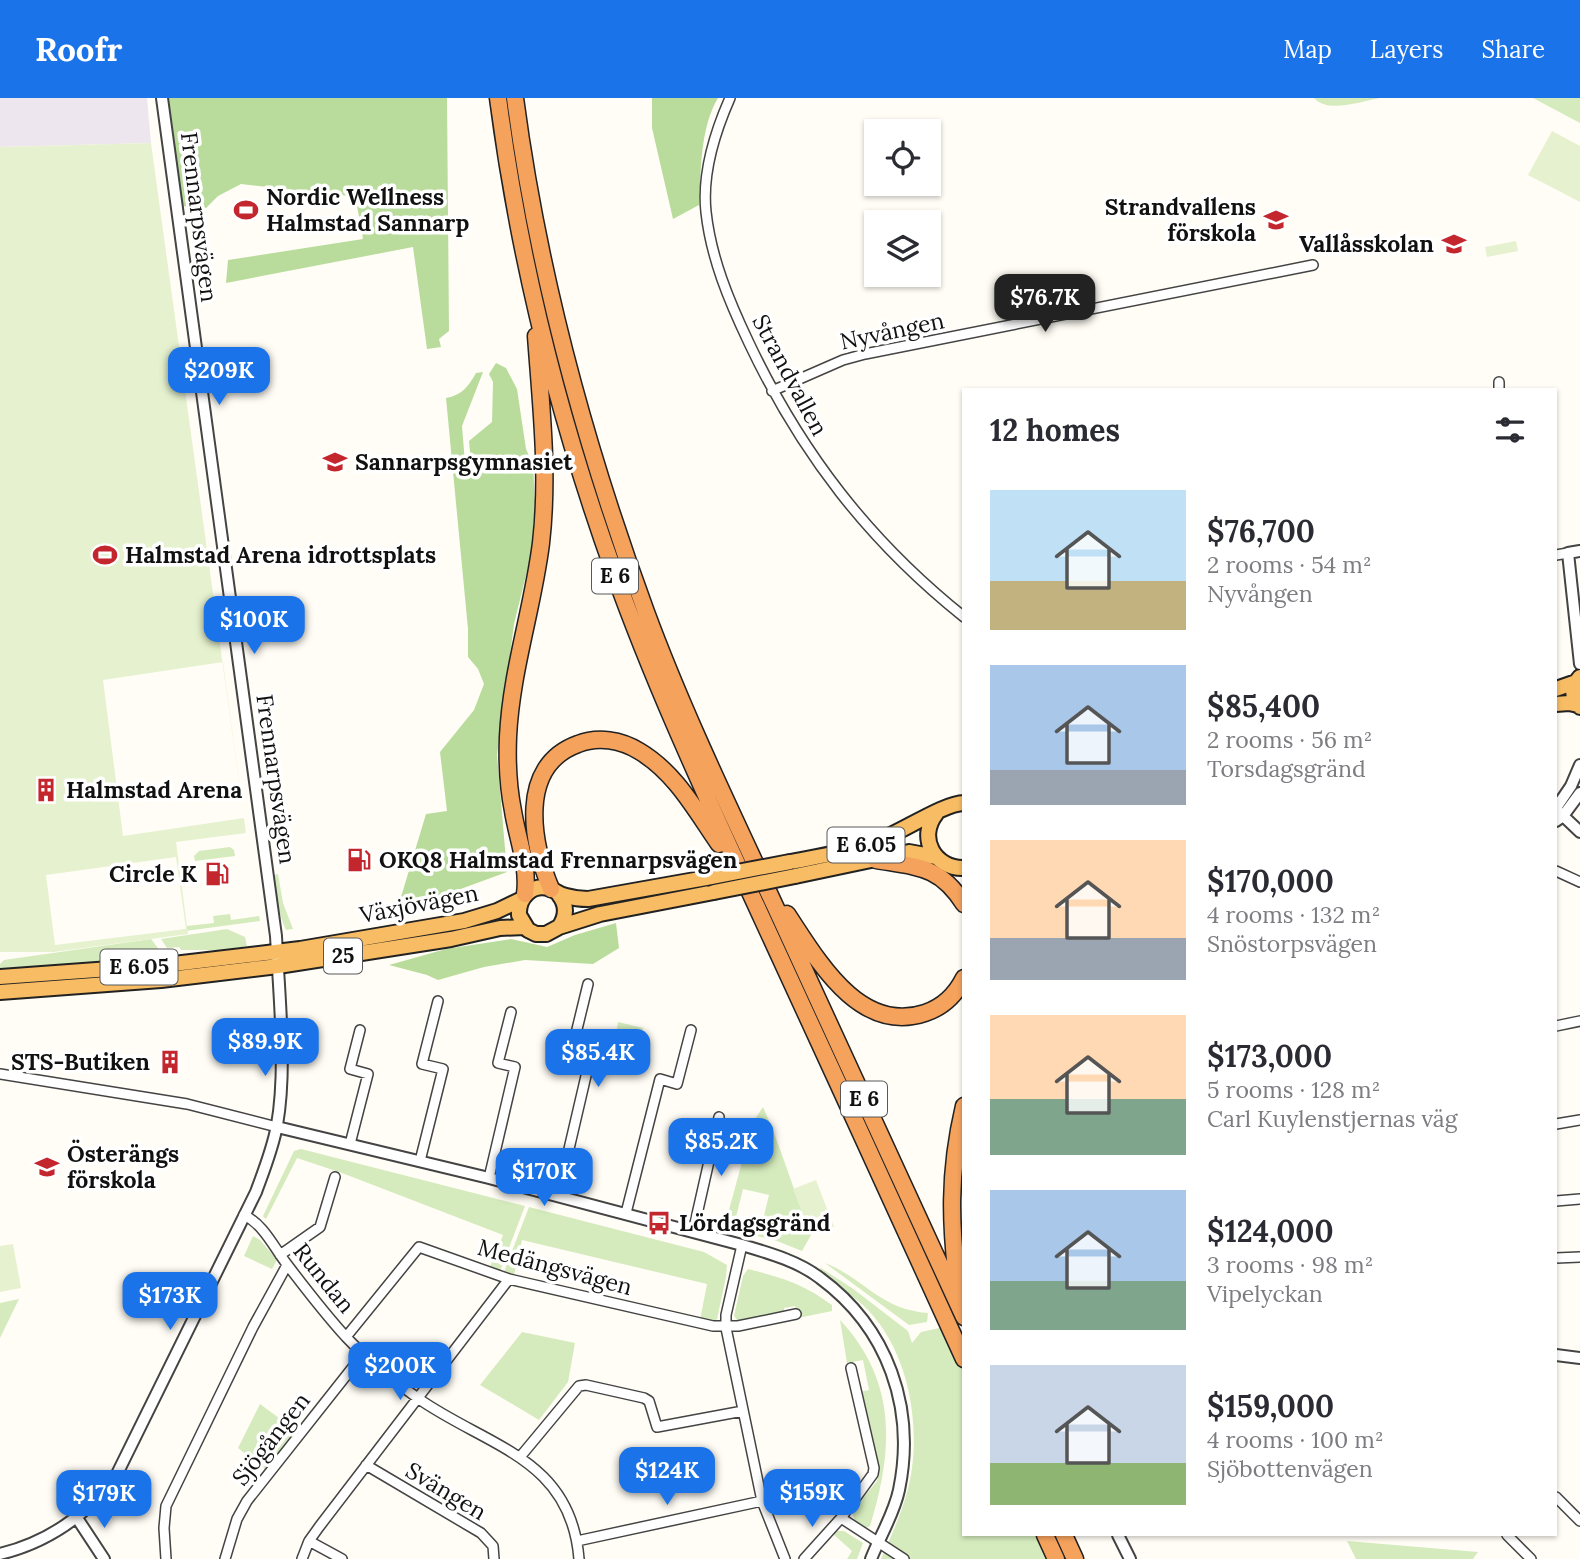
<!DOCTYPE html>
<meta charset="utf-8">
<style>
body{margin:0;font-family:Lora,serif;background:#f7f7f7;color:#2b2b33;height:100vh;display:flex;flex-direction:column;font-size:26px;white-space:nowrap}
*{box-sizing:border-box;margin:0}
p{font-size:23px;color:#7c7c81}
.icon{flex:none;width:38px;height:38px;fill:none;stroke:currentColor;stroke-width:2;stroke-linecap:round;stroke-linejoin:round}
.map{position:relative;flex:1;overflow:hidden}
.panel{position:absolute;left:962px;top:290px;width:595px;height:1148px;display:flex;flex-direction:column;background:#fff;border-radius:0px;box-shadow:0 2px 5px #0004}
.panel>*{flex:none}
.fabs{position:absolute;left:864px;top:21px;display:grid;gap:14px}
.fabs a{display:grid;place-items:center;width:77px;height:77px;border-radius:0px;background:#fff;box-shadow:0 2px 5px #0004;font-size:35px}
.price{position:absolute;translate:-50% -60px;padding:0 16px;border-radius:14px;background:#1a73e8;color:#fff;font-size:23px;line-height:46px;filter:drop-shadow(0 2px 4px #0008)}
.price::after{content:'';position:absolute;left:50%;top:42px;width:21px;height:16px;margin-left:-10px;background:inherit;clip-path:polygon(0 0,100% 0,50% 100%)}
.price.on{background:#222;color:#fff}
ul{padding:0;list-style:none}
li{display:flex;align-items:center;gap:21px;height:175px;padding:0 28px}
li span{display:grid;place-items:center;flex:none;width:196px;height:140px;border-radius:0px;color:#555}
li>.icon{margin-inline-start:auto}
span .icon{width:84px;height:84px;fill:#fffc;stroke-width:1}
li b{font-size:30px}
h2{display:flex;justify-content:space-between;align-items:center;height:84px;padding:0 28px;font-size:30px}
header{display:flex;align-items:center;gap:42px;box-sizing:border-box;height:98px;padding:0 35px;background:#1a73e8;color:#fff}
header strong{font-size:33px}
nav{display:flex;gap:38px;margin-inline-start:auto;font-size:24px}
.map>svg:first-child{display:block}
.industrial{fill:#eee6ef}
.green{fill:#d5ebbd;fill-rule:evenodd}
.forest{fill:#b9dc9c}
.pitch{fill:#e6f2cf;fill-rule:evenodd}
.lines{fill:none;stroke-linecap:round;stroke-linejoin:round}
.minor-casing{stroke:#444;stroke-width:12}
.tertiary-casing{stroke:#444;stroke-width:14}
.trunk-casing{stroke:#222;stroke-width:18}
.motorway-casing{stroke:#222;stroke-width:19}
.minor{stroke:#fff;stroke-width:9}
.tertiary{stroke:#fff;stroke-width:10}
.trunk{stroke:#f7bc64;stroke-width:14}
.motorway{stroke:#f5a25d;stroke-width:16}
.trunk-bridge-casing{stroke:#222;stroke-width:18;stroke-linecap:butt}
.trunk-bridge{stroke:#f7bc64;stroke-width:14}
.labels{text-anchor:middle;stroke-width:7;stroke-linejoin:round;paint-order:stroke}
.shield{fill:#fff;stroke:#585858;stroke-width:2}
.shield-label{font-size:21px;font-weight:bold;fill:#111}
.poi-label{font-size:23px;font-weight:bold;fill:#111;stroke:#fff;text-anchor:start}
.street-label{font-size:23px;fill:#111;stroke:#fff}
</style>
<header>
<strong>Roofr</strong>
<nav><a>Map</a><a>Layers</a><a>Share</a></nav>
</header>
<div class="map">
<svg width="1580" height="1461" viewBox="0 0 1580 1461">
<rect width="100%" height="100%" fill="#fffdf5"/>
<path class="industrial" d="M0,0H147L151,45L0,49Z"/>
<path class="green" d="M1314,0H1380C1362,3 1328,16 1314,0Z
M1533,0H1580V25Z
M230,749L234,752L235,758L195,763L194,758L199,753Z
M278,776L283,805L293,831L286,832C277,813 277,795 274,777Z
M230,816L231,822L259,818L260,823L67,849L186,831L187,828L214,825L213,818Z
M227,831L245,839L247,848L224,852H181L179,849L167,850L161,841Z
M151,841L164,858L142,864L0,873V866L4,862Z
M618,924L643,930L636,960L613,955Z
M763,1009C782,1051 794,1095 811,1137L802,1153L777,1143L724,1130L753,1024ZM743,1091L769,1097L761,1130L735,1123Z
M301,1051L525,1108L500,1173L490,1169L503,1137L342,1075L297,1060L266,1121L263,1118L294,1053Z
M529,1109L704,1154L727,1167L726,1179L717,1221L712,1225L700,1222L707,1186L522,1142L514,1177L504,1174Z
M253,1138L260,1142L277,1162L272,1171L244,1158Z
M825,1165C867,1182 879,1211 928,1215L927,1224L909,1227Z
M821,1170L852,1190L908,1233L912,1245L921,1234L944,1229L964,1275V1437H1035L1046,1461H881C894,1432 908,1401 912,1370C919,1316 906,1253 869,1213C854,1197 833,1188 819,1173Z
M748,1171C783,1180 802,1185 832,1207V1213L798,1220L795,1208L784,1210V1214L739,1224L734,1218L743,1178Z
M19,1201L0,1240V1205Z
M840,1222C898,1284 893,1353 870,1428L866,1430C857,1428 852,1421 853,1412L877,1383L879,1376L859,1294L869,1292L863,1262L847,1265Z
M522,1234L575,1245L568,1284L539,1322L480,1287Z
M260,1306L295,1332L265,1371L238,1350Z
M836,1433H844L863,1445L857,1461H847L852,1453L832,1435Z
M1347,1443L1478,1454L1473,1461H1356Z"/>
<path class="forest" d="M167,0H447L449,233L439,241L441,249L427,251L413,149L226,185L228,162L363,141L356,102L350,98L241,86L218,98L206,110L181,108Z
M652,0H718C700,30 701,73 699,107L673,121L652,30Z
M496,265L506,270L517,291L526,351L533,367L535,406L531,457L514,526L497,657L507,774L447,796L412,804L401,799L426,716L447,713L440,654L474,612L484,586L478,571L468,559V531L446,300C462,297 468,289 476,275L483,274L462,328L465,365H471L469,343L492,324L493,284L489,276Z
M616,825L619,850L593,866L525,862L484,869L438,882L427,877L389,867L446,851L511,841L547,849L575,837Z"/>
<path class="pitch" d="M1552,33L1580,48V104L1528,77Z
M151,45L246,735L176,744L188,836L54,854H0V49ZM223,564L244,720L123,738L103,582ZM176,759L186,831L55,847L46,777Z
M1516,143L1518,153L1487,159L1485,149Z
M816,1082L834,1129L811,1137L793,1091Z
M13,1146L21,1190L0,1194V1148Z"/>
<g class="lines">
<g class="minor-casing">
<path id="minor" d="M730,0C715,34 702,77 706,114C711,160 729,203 749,245C801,355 869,443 964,519
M1499,284V292
M772,293L843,262L865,256L1313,167
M1556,457L1568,455
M1556,773L1580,784
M1556,928L1580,923
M0,976L187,1006L277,1029
M1556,1026L1580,1022
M350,1046L368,976L350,971L360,932
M420,1063L443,971L422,966L438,903
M489,1080L515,969L498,965L511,914
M558,1098L589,965L570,960L588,886
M1556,1103L1580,1101
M626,1115L660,981L677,986L691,932
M244,1117C264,1127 273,1148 286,1165C305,1190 325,1216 346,1239C367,1261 394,1283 419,1301C488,1349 571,1360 579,1461
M693,1134L719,1019
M742,1147L726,1217V1230L762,1403L785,1461
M280,1157L320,1129L335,1079
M1556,1160L1580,1159
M346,1239L419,1149L509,1181L713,1228H738L796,1216
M520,1359L579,1288L586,1287L644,1300L649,1303L657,1329L743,1313
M366,1367L481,1435L493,1448L494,1461
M1556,1399L1580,1423
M841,1420L904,1461
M1507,1437L1531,1461
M309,1443L342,1461
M577,1443L762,1403
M166,1461L164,1430L166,1408L253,1229L287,1167
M225,1461L237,1421L247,1403L364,1255
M302,1461L309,1443L319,1429L509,1181
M804,1461L841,1420L873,1376L874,1370L851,1270"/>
</g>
<g class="tertiary-casing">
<path id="tertiary" d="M1580,453L1568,455L1580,566
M1556,710L1571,688L1580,667
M1559,714L1580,734
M1556,723L1563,718L1580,695
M277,1029L489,1080L742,1147C769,1155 798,1163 820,1180C888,1230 916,1310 899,1392C894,1416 880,1438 871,1461
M1556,1257L1580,1260
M77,1420L104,1461
M1118,1437L1130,1461
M0,1456C49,1444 86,1418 116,1378L256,1094C264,1072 273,1050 277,1027C287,971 279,895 276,838L162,0"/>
</g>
<g class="trunk-casing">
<path id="trunk" d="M1580,579C1571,589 1571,600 1580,609
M1556,591L1576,584
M1556,606L1569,605L1578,607
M936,716C917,740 935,771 964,770
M790,764C816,759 844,755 870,746C896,738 943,705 964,705
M795,778L909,754L936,759
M706,780L588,801C580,801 573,800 566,798C560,797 556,793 551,791C532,784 518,800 519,817L528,832L536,836H546L559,829L600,816L714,794
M559,797C567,807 567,818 559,829
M0,879L165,867L300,851L464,823L497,813L522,801
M0,894L161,882L278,868L451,841L500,830L525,829"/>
</g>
<g class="motorway-casing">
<path id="motorway" d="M498,0C519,161 559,321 614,474C653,583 701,687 749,792C821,948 893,1105 964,1261
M515,0C538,175 585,348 646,514C683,614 730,711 775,808C838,945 901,1082 964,1219
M876,762C918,769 940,768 964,806
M551,791C532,745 517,668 578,646C598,638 621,642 639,653C675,674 696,713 719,746
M525,796C529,769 517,739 513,713C508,688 507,663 508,639C511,573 533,510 541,445C549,376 541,307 536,238
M787,816C817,861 859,937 925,915C943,909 956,896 964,880
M959,1197C950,1128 948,1076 964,1008
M1045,1437L1056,1461
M1064,1437L1075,1461"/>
</g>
<use href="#minor" class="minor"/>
<use href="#tertiary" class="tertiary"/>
<use href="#trunk" class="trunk"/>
<use href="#motorway" class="motorway"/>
<g class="trunk-bridge-casing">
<path id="trunk-bridge" d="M706,780L790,764
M714,794L795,778"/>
</g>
<use href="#trunk-bridge" class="trunk-bridge"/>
</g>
<defs>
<g id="stadium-bare" transform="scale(1.89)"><path d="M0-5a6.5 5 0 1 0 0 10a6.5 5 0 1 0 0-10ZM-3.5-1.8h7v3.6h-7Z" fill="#c4262e" stroke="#fff" stroke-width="2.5" paint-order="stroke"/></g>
<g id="school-bare" transform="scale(1.89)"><path d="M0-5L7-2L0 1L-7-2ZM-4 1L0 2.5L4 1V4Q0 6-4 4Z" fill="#c4262e" stroke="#fff" stroke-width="2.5" paint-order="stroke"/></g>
<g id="building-bare" transform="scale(1.89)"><path d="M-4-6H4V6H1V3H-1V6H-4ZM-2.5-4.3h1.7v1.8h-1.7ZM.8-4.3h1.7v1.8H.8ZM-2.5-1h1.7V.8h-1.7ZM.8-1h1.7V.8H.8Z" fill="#c4262e" stroke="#fff" stroke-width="2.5" paint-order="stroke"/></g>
<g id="fuel-bare" transform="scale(1.89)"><path d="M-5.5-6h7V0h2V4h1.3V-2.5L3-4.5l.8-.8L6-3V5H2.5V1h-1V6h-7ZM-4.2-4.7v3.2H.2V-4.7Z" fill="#c4262e" stroke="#fff" stroke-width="2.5" paint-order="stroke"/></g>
<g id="bus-bare" transform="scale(1.89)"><path d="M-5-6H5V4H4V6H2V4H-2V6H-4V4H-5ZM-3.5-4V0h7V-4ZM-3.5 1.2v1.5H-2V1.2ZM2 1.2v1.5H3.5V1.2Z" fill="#c4262e" stroke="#fff" stroke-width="2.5" paint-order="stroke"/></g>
</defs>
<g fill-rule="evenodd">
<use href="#stadium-bare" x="246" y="112"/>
<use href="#school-bare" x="1276" y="122"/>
<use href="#school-bare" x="1454" y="146"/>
<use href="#school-bare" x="335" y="364"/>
<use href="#stadium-bare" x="105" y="457"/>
<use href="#building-bare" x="46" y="692"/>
<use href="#fuel-bare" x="359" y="762"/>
<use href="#fuel-bare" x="217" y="776"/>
<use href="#building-bare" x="170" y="964"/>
<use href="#school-bare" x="47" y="1069"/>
<use href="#bus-bare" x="659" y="1125"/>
</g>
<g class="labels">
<g class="shield">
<rect x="592" y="460.5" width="46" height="35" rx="5"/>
<rect x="827.5" y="729.5" width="77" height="35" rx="5"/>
<rect x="324" y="840.5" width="38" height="35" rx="5"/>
<rect x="100.5" y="851.5" width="77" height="35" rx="5"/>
<rect x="841" y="983.5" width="46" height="35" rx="5"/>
</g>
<g class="shield-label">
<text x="615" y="485">E 6</text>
<text x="866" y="754">E 6.05</text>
<text x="343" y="865">25</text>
<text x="139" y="876">E 6.05</text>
<text x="864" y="1008">E 6</text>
</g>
<g class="poi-label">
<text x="266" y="107">Nordic Wellness<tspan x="266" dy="26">Halmstad Sannarp</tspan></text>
<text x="1256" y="117" text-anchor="end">Strandvallens<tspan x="1256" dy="26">förskola</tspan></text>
<text x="1434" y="154" text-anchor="end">Vallåsskolan</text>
<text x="355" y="372">Sannarpsgymnasiet</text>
<text x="125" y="465">Halmstad Arena idrottsplats</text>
<text x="66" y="700">Halmstad Arena</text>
<text x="379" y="770">OKQ8 Halmstad Frennarpsvägen</text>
<text x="197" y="784" text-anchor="end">Circle K</text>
<text x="150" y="972" text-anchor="end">STS-Butiken</text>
<text x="67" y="1064">Österängs<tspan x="67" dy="26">förskola</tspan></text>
<text x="679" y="1133">Lördagsgränd</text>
</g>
<g class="street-label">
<text transform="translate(199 119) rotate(83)" y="8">Frennarpsvägen</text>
<text transform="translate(892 233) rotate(-12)" y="8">Nyvången</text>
<text transform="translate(790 277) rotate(62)" y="8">Strandvallen</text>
<text transform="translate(276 681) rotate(82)" y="8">Frennarpsvägen</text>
<text transform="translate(419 806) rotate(-11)" y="8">Växjövägen</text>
<text transform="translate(555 1169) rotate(15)" y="8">Medängsvägen</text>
<text transform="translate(324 1180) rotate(51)" y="8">Rundan</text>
<text transform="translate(271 1341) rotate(-52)" y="8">Sjögången</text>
<text transform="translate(446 1393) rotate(31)" y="8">Svängen</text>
</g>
</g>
</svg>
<div class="fabs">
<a><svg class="icon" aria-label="locate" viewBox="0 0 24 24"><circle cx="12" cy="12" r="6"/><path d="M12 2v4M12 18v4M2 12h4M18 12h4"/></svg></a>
<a><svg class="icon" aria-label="layers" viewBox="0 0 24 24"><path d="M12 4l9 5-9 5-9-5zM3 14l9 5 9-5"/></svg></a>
</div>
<b class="price on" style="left:1045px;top:236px">$76.7K</b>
<b class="price" style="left:219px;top:309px">$209K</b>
<b class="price" style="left:254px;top:558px">$100K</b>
<b class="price" style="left:265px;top:980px">$89.9K</b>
<b class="price" style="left:598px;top:991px">$85.4K</b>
<b class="price" style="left:721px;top:1080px">$85.2K</b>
<b class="price" style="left:544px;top:1110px">$170K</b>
<b class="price" style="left:170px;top:1234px">$173K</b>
<b class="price" style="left:400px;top:1304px">$200K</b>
<b class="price" style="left:667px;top:1409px">$124K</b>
<b class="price" style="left:812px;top:1431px">$159K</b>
<b class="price" style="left:104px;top:1432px">$179K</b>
<section class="panel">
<h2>12 homes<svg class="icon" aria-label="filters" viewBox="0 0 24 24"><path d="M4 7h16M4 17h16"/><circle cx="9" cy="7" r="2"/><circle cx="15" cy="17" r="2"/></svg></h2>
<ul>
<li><span style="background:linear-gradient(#bfe0f5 65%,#c2b280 0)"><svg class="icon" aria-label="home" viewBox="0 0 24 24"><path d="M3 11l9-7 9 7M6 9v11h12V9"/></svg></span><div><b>$76,700</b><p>2 rooms · 54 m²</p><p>Nyvången</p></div></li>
<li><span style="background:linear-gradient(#a9c7e8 75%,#9aa5b1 0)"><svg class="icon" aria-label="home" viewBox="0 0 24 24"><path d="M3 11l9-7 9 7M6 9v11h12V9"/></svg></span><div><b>$85,400</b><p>2 rooms · 56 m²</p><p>Torsdagsgränd</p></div></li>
<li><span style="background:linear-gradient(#ffd9b3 70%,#9aa5b1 0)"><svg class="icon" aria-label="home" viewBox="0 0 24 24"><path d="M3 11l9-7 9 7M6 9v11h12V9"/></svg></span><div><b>$170,000</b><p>4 rooms · 132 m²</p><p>Snöstorpsvägen</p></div></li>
<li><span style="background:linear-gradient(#ffd9b3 60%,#7fa58c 0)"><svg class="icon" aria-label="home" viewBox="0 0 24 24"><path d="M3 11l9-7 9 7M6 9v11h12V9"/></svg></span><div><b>$173,000</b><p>5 rooms · 128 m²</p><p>Carl Kuylenstjernas väg</p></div></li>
<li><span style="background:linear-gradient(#a9c7e8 65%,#7fa58c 0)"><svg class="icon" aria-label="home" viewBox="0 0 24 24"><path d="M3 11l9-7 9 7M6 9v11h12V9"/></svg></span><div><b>$124,000</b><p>3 rooms · 98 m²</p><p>Vipelyckan</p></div></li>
<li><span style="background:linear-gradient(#c9d6e8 70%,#8fb573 0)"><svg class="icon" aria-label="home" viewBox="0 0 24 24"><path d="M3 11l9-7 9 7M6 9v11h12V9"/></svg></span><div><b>$159,000</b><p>4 rooms · 100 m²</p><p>Sjöbottenvägen</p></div></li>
</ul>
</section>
</div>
